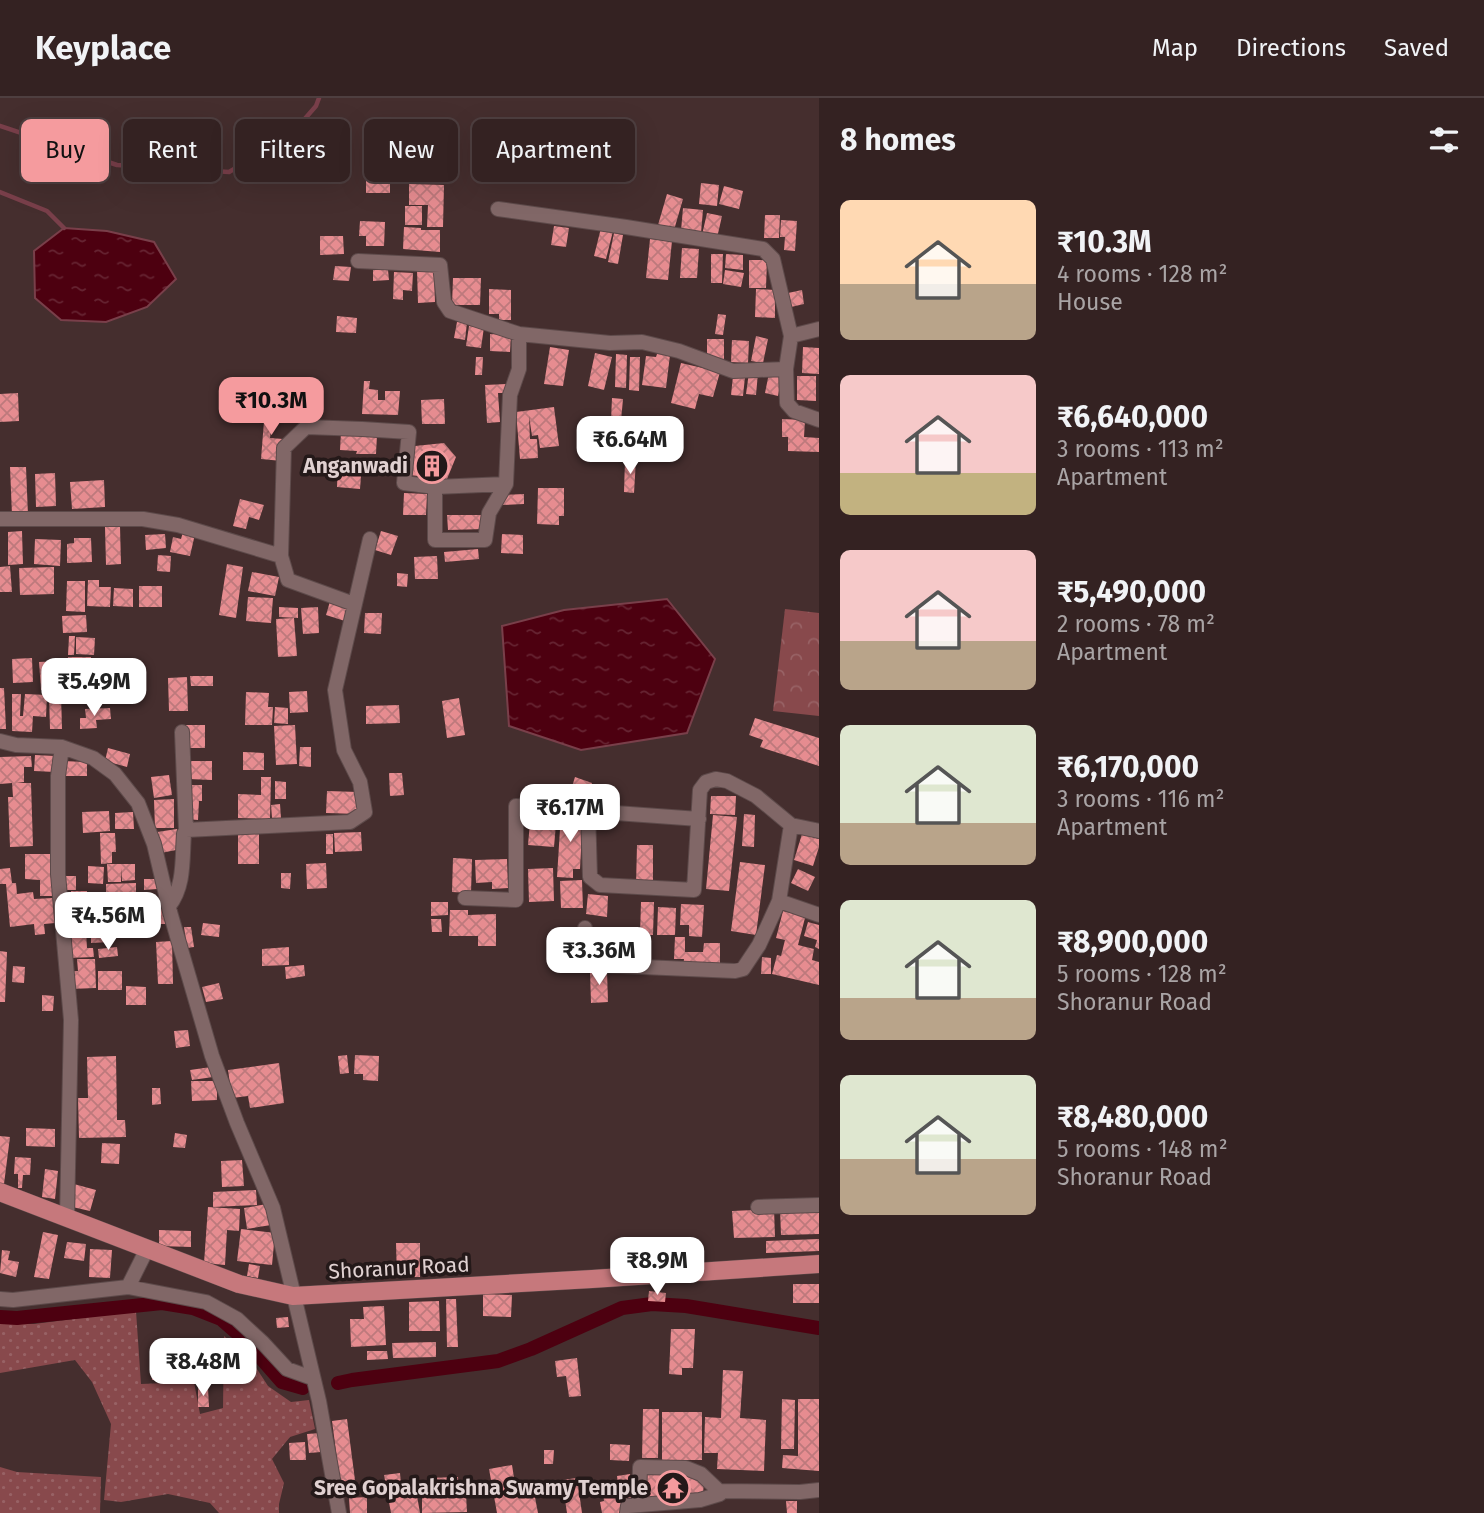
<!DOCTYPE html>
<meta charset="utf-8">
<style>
body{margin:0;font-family:"Fira Sans",sans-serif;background:#3c2a2a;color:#f1f3f6;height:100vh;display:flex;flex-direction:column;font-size:26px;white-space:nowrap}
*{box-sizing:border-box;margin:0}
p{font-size:23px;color:#a9a4a5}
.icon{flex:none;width:38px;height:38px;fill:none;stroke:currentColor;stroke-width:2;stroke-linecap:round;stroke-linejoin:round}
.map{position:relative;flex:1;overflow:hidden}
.details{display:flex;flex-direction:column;background:#342222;width:665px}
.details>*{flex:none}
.hud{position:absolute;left:21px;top:21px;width:665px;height:63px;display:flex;gap:14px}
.price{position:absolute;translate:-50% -60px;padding:0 16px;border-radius:14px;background:#fff;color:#222;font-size:23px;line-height:46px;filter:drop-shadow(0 2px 4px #0008)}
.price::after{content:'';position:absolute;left:50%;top:42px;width:21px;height:16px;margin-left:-10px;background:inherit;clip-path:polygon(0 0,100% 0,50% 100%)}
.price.current{background:#f59b9e;color:#111}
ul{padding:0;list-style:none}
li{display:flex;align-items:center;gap:21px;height:175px;padding:0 21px}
li span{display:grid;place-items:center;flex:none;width:196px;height:140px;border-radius:10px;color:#555}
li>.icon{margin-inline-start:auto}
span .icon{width:84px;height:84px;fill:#fffc;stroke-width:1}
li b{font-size:30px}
h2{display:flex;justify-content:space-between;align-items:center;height:84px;padding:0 21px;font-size:30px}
.chip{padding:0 24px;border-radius:10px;background:#342222;box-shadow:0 7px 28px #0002,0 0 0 2px #4e3f40;font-size:24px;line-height:63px}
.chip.current{background:#f59b9e;color:#111}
header{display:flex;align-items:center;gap:42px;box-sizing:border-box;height:98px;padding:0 35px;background:#342222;border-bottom:2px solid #4e3f40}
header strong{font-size:33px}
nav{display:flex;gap:38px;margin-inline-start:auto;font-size:24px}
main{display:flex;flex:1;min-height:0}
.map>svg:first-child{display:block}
.grass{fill:url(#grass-dots)}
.park{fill:url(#park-crowns)}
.water{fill:url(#water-ripples);stroke:#793f4a;stroke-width:2}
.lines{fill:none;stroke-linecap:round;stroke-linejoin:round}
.stream{stroke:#793f4a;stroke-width:4.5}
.canal{stroke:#4d0010;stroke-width:14}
.building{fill:url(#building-cross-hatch)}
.minor-casing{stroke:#5d4a4a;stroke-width:16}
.major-casing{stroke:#5d4a4a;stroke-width:19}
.minor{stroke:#816767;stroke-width:14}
.major{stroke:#c6787c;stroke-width:18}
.labels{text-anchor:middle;stroke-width:7;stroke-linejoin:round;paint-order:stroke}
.poi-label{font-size:21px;font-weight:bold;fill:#e0d1d1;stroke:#241919;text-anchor:end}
.street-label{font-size:21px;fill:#e0d1d1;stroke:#241919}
</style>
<header>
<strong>Keyplace</strong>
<nav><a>Map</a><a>Directions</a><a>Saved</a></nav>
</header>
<main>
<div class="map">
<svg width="819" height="1415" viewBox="0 0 819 1415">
<defs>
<pattern id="grass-dots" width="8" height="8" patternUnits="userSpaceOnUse" patternTransform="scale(1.75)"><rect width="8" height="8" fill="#88494c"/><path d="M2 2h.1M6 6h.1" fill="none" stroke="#986265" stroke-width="1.8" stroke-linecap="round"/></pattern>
<pattern id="park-crowns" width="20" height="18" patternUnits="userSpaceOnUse" patternTransform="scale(1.75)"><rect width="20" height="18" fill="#88494c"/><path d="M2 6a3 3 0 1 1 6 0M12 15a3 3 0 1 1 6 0" fill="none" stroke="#986265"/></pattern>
<pattern id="water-ripples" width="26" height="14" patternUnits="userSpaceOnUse" patternTransform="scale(1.75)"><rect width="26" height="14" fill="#4d0010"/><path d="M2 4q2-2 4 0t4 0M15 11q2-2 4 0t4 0" fill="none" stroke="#662432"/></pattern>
<pattern id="building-cross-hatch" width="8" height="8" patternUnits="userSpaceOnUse" patternTransform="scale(1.75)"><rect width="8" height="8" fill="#e68c90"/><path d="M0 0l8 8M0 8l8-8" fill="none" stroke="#bd797c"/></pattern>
</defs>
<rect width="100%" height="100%" fill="#452e2e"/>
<path class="grass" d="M136,1213L141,1286L194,1284L200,1316L223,1310L224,1238L251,1262L268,1288L291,1304L309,1302L315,1331L290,1339L272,1361L284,1385L279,1406V1415H219L210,1405L168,1396L121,1404L104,1402L111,1326L92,1284L75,1262L0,1275V1226H34Z
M0,1369L17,1374L101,1379L100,1415H0Z"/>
<path class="park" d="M785,511L819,515V618L773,613Z"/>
<path class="water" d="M64,130L107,133L154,144L176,181L147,209L106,224L61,222L35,200L34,153Z
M667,501L715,561L687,635L581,652L509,628L502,528L564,512Z"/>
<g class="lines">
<path class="stream" d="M0,28L117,67L229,74L263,54L302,24L316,8L319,0
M0,94L47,113L64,130"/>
<path class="canal" d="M0,1219L17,1220L162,1205L193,1210L221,1221L245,1242L282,1284L303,1290
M338,1285L352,1282L498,1263L531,1251L622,1210L652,1206L686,1208L819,1230"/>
</g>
<path class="building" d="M483,23L504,24V39L483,38Z
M376,32L391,33L390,56L375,55Z
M418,35L444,37L443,65L417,64Z
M333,40H347L348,55H342V62H333Z
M411,67H443L442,83L411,82Z
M366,71H390V95H366Z
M701,85L719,87L717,108L699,106Z
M409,86L444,87L443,129H427L428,107H409Z
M724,88L743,93L739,111L719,106Z
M667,96L683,101L674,132L658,127Z
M405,108H422V127H405Z
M683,110L703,112L701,135L681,133Z
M707,115L722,118L717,140L702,137Z
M765,117H780L779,140H764Z
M781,122L797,123L795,153L784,152L785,139H780Z
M360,123L385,124L384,148H366V138H359Z
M554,128L569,130L566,149L551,147Z
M404,129L421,130V132H440V154L403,151Z
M601,130L613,133L606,161L594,158Z
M614,135L623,137L618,166L608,164Z
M320,138H343L344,156L320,157Z
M650,141L672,143L668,182L646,180Z
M682,150L699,151L697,180H680Z
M711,156H723L722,185H711Z
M726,156L743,157V172L725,170Z
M749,162H767L766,190H749Z
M335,168L351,169L349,183L333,182Z
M373,172H388L389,182L373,183Z
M417,172H434L435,204L418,205Z
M725,172L744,175L741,189L723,186Z
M394,174L413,175L412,193L403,192V202L393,201Z
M453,180H481L480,207H452Z
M489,191L511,192V222H499V216H489Z
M756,191L775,192V220L755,219Z
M802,192L804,206L791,209L788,195Z
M718,216L726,217L723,237L715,236Z
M337,218L357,220L356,235L336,234Z
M457,224L467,225L465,242L454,240Z
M469,228L484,229L481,250L466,248Z
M490,236L511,237L510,254L490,253Z
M756,238L768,241L763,265L751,263Z
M707,241H724V262H707Z
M732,242L749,243L748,265L731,264Z
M550,249L569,252L563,288L544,286Z
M803,249L819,250V276L802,275Z
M595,255L612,259L604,292L588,288Z
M616,256L627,257L626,290L615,289Z
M657,256L670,257L666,290L642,287L646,258L656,259Z
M476,259H483L482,277H475Z
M630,259H640L639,293L629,292Z
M681,265L720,274L713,299L699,296L695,311L671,305Z
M749,274L758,275L756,297L746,296Z
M769,275L782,277L778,298L765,295Z
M733,278L745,279L743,298L731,297Z
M797,278H816V303L797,302Z
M364,283H370L369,291L378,292V302H385V293H400L398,317L362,316Z
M506,286V295H498L500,324L487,325L485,287Z
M18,295L19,323L0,324V296Z
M612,300L623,301L621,323L611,322Z
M444,301L445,326H422L421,302Z
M554,309L559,348L540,350L538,337L532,338L529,318L530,341H537L538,360L520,361L516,314Z
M261,311L280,312L279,324H272L270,340L283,341L282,363L261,361L264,323H260Z
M782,321L805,322L804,339L819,340V354L788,353V339H782Z
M341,334L377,337L376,356H356L357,353L340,352Z
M623,339H640L639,359H622Z
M444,345L456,359L447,381L409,377L415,348Z
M625,361L636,362L634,395L624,394Z
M338,364L362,365L360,391L337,389Z
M10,369H26L28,417H12Z
M55,375L56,408L36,409L35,376Z
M104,382L105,409L72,411L70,384Z
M538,390H564V418H559V427L537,426Z
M404,395L427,396L426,417H403Z
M524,396V406L502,407V397Z
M240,401L264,407L259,422L249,419L246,431L233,428Z
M447,417H485V431L448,432Z
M120,428L121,466L106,467L105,429Z
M22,433L23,466L8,467V434Z
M381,433L398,438L391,457L375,452Z
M183,434L195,436L190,458L170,454L173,439L181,441Z
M165,436L166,450L146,452L145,437Z
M502,436L523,437V456L501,455Z
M74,440H91L92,464L67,465V446L74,445Z
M35,441L61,442L60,468L34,466Z
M478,451L479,461L445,464L444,454Z
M158,457L171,458L170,474L157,473Z
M437,458L438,481H415L414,459Z
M227,466L243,469L236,520L219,517Z
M10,468L12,494H0V469Z
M54,469V496L20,497L19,470Z
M252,474L279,479L275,498L248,493Z
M397,475L408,476L407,489L397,488Z
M88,482H99V489H111L110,509L87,508Z
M67,483H85V514L66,513Z
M139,488H162V509H139Z
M114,490L133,491V509L113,508Z
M248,499L273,500L271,525L246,523Z
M331,500L353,507L348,524L326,517Z
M279,509L298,510V520L279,519Z
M318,509L319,535L303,536L301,510Z
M365,515H382L381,536L364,535Z
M86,517L87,534L63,535L62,518Z
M294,520L297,558L278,559L276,521Z
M69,538H75L74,557H68Z
M76,539L95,540L94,557L76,556Z
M68,559H91L90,580H67Z
M32,560L33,584L13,585L12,561Z
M58,563L59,591L41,592L39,564Z
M100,577H124V595H100Z
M190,578H213V588H191Z
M187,579L188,613H169L168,580Z
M0,590H4L6,631H0Z
M307,593L308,614L290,615L289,594Z
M246,594L269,595L268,609H273L272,627H245Z
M61,595L62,631H50L49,596Z
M12,596H21L20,618H23L25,596L47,597L46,619L33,618L32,634L12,633Z
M459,600L465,637L447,640L442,603Z
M399,607L400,625L366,626V608Z
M275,609L288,610V626L274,625Z
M110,610L111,621L96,622L97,630L80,631V620H86L85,611Z
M755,620L819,640V668L760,649L763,642L749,637Z
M185,627H205V650H185Z
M295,627L297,666L276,667L274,628Z
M300,649H311V669L299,668Z
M108,650L130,656L127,669L105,663Z
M243,654L264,655V672H243Z
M35,657L55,658V674L34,673Z
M31,658L32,669H24V684L16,685H31L33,748L10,749L8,699H13L12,685L0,686V659Z
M62,663L87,664V678H61Z
M190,663H212V682L189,681Z
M389,675H402L404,697L390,698Z
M169,677L172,697L154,700L151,679Z
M261,679H271L270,721L238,720V696L261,697Z
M575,679L592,685L587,703L569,698Z
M275,683L286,684V701H275Z
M189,687H202V703H199L198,722L187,721Z
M327,693L358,694V716L326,715Z
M711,698H736L735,717L710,716Z
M174,701V730H155L154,702Z
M280,706L281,720H272L271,707Z
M531,712L557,714L554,749L528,747Z
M109,713L110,733L83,735L82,714Z
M133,714L134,731H115V715Z
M561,715L583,716L580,771H573V780L557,779Z
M744,716L755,717L754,749L742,748Z
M713,717L737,719L729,793L706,791Z
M177,731L181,751L161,755L157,734Z
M361,734L362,753L335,754L334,735Z
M100,735H115L116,754H112V765L101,766Z
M238,735H259V766H238Z
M326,736H333V756H326Z
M802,736L819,741V749L813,768L794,762Z
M637,747H653V787H636Z
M25,756H52V785H55V798H40V782L25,781Z
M453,760L472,761L471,795L452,794Z
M507,761L508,790L492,791V784L476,785L475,762Z
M740,764L765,767L756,837L731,833Z
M326,765L327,790L307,791L306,766Z
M107,766H135V782L122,783L121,770V784H108Z
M88,768L104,769L103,786L88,785Z
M10,770L12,785H16L17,796L33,794L34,801L53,800L55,825L44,826L45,836L35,837L34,826L10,829L6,786H0V771Z
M553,770L554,803L529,804L528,771Z
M798,771L815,779L808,793L791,785Z
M281,775H291L290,791L281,790Z
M64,778H76V792H64Z
M144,781H157V791L144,792Z
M582,782L583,810H561L560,783Z
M136,785V801H106V786Z
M71,793H87L88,809L71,810Z
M588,796L608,798L607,819L586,816Z
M152,801H164L166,826H154Z
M431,804H448V817L431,818Z
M641,804H654L653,837H640Z
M681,806L704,807L702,839L689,838V827H680Z
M100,808L118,809L117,822L99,821V819H91L92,813H99Z
M658,809L676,810L675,837H657Z
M450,812H468V817L496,816V848H478V838H449Z
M791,812L806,816L798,847L814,851L812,862L819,864V887L772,876L777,857L781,858L785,842L776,840L783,813L791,815Z
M431,821H441L442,834H432Z
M808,824L819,827V851L815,849L817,842L804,838Z
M203,825L220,827L219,839L201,837Z
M184,829H191L194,849L187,850Z
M594,830L614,831L612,863L593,862Z
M110,831V844L91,845V832Z
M67,832L86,833L87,850H93L94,859L68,860Z
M616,837L634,838V864L615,863Z
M675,839H685V854H703L704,845H720V870H683L684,861H674Z
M172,843L173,886H158L156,844Z
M117,849L118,858L99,860L98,851Z
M289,849V867L262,868V851Z
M0,853L7,854L5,904H0Z
M762,859L771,860V876H761Z
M77,861H95L96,890L70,891V873H78Z
M304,867L305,878L286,881L285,869Z
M13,868L25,869L24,885L12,884Z
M98,873H122V892H98Z
M590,873H607L608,904L591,905Z
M219,885L223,901L206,904L202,889Z
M126,888L146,889V907H126Z
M42,897L54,898L53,913H42Z
M188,932L190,948L176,950L174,933Z
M347,957L349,975L340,976L338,958Z
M355,957L379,958L378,983L363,982V976H354Z
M116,958L117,1022H125L126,1039L79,1040L78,1000H88L87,959Z
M279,965L284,1005L250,1010L248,998L232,1000L228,972Z
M211,969L213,979L192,982L190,972Z
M191,983H217V1002L192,1003Z
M152,990H160L161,1006L152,1007Z
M26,1030L55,1031V1049L26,1048Z
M175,1035L187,1037L185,1050L173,1049Z
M0,1038L10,1039L4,1086L0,1085Z
M102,1045L120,1046L119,1066L101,1065Z
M15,1059L31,1060L30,1077H23L22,1090H18V1076H14Z
M242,1062L244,1088L222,1089L221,1063Z
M45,1071L58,1073L55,1101L42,1099Z
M74,1086L96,1092L90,1113L68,1108Z
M256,1092L257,1107L213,1109V1094Z
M267,1106L271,1127L247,1131L244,1110Z
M208,1109L240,1111L239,1133L227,1132L225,1167L204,1165Z
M819,1109V1136L781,1137L780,1110Z
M774,1111L775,1139L734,1140L732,1113Z
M241,1131L275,1135L272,1167L237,1163Z
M159,1132L191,1133V1149L159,1148Z
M43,1134L58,1137L49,1181L34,1179Z
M819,1141V1153L766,1155V1143Z
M67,1144L86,1146L84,1163L64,1160Z
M396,1145H420V1179H397Z
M90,1151L112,1152L110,1180L89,1179Z
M2,1152L10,1153L8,1162L19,1164L16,1179L0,1175Z
M433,1164H452L453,1176H434Z
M249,1166L260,1168L258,1180L247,1178Z
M793,1186H819V1205H793Z
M649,1193L666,1195L665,1204L648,1203Z
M483,1196L512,1197L511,1219L483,1218Z
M446,1201H456L458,1249H447Z
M439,1203L440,1233H409V1204Z
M384,1208L386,1247L351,1249L350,1221H364L363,1209Z
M288,1219L289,1229L277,1230L276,1220Z
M671,1231H695L693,1270H682V1277L669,1276Z
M436,1244V1259L393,1260L392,1245Z
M191,1247L214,1248L213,1275L190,1274Z
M367,1253H387L388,1261L367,1262Z
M577,1260L581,1298L569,1299L566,1278L557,1279L555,1263Z
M183,1261L184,1281L152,1282L151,1262Z
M723,1272L743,1273L740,1320L766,1322L764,1373L717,1371L718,1355H704L705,1319L721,1320Z
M198,1290H208L209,1309H198Z
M782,1301L795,1302L794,1351H781Z
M798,1301H819V1373L782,1370L783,1357L798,1358Z
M643,1311H659L658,1360H642Z
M662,1314H702V1362H662Z
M347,1321L355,1382L340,1384L332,1323Z
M320,1335L321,1354L309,1355L307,1336Z
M305,1344L306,1362H290L289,1345Z
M610,1346L630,1347L629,1363L610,1362Z
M544,1352H554L553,1366H544Z
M512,1367L516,1392L533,1389L538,1415H497L489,1371Z
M644,1374L688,1375L704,1385L703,1395L643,1402Z
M400,1375L401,1385L409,1383L411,1393L416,1392L420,1415H391L384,1377Z
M630,1376L634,1402L621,1403L622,1415H602L600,1404L604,1403L602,1387L615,1385L616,1395L619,1394L617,1378Z
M458,1379L459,1397L466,1396L467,1414L422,1415V1393H427V1380Z
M577,1380L582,1415H567L562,1382Z
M367,1399V1415H350L349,1400Z
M786,1403H797V1415H787Z"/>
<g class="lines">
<g class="minor-casing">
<path id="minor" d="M498,111L626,129L763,151L773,161L791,238L819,231
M358,163L440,167L444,204L450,213L519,236L610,245L642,244L679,253L733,273L786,271
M791,238L786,271L787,305L794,313L819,322
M435,389L506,386
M0,421H143L178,427L281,458
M354,506L288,482L281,458L284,350L306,329L362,331L409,334L404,385L435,389V442H485L489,415L506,386L510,297L519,271V236
M182,634L186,732
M0,643L16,647L62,649L93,660L115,676L138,705L154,746L170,814L212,958L237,1025L273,1110L319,1303L339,1415
M62,649L58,678V776L71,922L67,1120
M588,713L699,721
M465,800L516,802V708L588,713L590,779L600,787L694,792L700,692L706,684L716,681L727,683L756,698L791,727L819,733
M779,803L819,817
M169,808C185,788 182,760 184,736L186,732L350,724L365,714L360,684L344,652L335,592L370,441
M585,830L584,858L586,863L597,867L735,873L743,871L759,847L779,803L791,727
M758,1109L819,1107
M128,1189L147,1151
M0,1201L13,1202L128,1189L206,1204L237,1221L263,1245L287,1271L312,1280
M639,1407L640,1369L686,1370L701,1376L719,1393
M627,1415L628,1408L700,1402L720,1396L719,1393L800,1394L819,1392"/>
</g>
<g class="major-casing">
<path id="major" d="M0,1094L239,1186L293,1198L592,1181L819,1166"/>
</g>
<use href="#minor" class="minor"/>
<use href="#major" class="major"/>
</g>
<defs>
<g id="building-ring" transform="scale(1.75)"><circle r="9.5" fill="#241919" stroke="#f59b9e" stroke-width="1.5"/><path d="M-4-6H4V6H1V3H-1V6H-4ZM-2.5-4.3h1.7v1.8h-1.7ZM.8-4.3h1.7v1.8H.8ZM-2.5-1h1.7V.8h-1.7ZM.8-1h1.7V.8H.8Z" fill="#f59b9e"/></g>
<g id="temple-ring" transform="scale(1.75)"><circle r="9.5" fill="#241919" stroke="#f59b9e" stroke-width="1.5"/><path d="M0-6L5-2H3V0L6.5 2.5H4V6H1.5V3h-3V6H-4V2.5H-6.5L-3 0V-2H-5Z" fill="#f59b9e"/></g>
</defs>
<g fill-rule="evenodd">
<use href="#building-ring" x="432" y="368"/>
<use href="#temple-ring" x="673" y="1390"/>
</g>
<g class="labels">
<g class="poi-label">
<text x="408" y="375">Anganwadi</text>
<text x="648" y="1397">Sree Gopalakrishna Swamy Temple</text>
</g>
<g class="street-label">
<text transform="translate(399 1170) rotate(-3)" y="7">Shoranur Road</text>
</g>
</g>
</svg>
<b class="price current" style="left:271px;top:339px">₹10.3M</b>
<b class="price" style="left:630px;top:378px">₹6.64M</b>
<b class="price" style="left:94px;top:620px">₹5.49M</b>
<b class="price" style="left:570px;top:746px">₹6.17M</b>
<b class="price" style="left:108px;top:854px">₹4.56M</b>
<b class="price" style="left:599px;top:889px">₹3.36M</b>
<b class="price" style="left:657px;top:1199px">₹8.9M</b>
<b class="price" style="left:203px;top:1300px">₹8.48M</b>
<div class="hud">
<a class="chip current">Buy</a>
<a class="chip">Rent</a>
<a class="chip">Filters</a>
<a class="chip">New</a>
<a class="chip">Apartment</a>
</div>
</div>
<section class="details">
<h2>8 homes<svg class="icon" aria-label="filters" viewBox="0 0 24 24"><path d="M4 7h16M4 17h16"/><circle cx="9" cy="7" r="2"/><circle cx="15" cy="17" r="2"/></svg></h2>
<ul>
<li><span style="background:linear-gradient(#ffd9b3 60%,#b9a48a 0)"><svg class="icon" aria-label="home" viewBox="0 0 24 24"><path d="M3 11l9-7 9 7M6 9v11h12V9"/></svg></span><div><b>₹10.3M</b><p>4 rooms · 128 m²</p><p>House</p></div></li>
<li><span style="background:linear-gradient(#f6c9c9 70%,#c2b280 0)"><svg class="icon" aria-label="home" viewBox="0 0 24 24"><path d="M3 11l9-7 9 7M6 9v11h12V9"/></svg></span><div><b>₹6,640,000</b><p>3 rooms · 113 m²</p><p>Apartment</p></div></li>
<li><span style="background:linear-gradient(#f6c9c9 65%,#b9a48a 0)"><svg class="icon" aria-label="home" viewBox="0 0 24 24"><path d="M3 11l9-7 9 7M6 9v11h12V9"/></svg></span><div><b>₹5,490,000</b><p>2 rooms · 78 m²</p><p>Apartment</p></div></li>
<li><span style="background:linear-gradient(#dfe7d0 70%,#b9a48a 0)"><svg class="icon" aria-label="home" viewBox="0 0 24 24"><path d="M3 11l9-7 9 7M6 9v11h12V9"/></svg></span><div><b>₹6,170,000</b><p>3 rooms · 116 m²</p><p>Apartment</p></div></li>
<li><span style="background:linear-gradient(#dfe7d0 70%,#b9a48a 0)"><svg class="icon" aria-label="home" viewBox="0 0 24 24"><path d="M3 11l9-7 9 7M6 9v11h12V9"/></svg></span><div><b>₹8,900,000</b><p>5 rooms · 128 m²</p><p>Shoranur Road</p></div></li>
<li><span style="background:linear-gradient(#dfe7d0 60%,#b9a48a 0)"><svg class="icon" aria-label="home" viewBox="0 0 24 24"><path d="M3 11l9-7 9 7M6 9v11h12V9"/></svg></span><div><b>₹8,480,000</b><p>5 rooms · 148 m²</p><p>Shoranur Road</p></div></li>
</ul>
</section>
</main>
